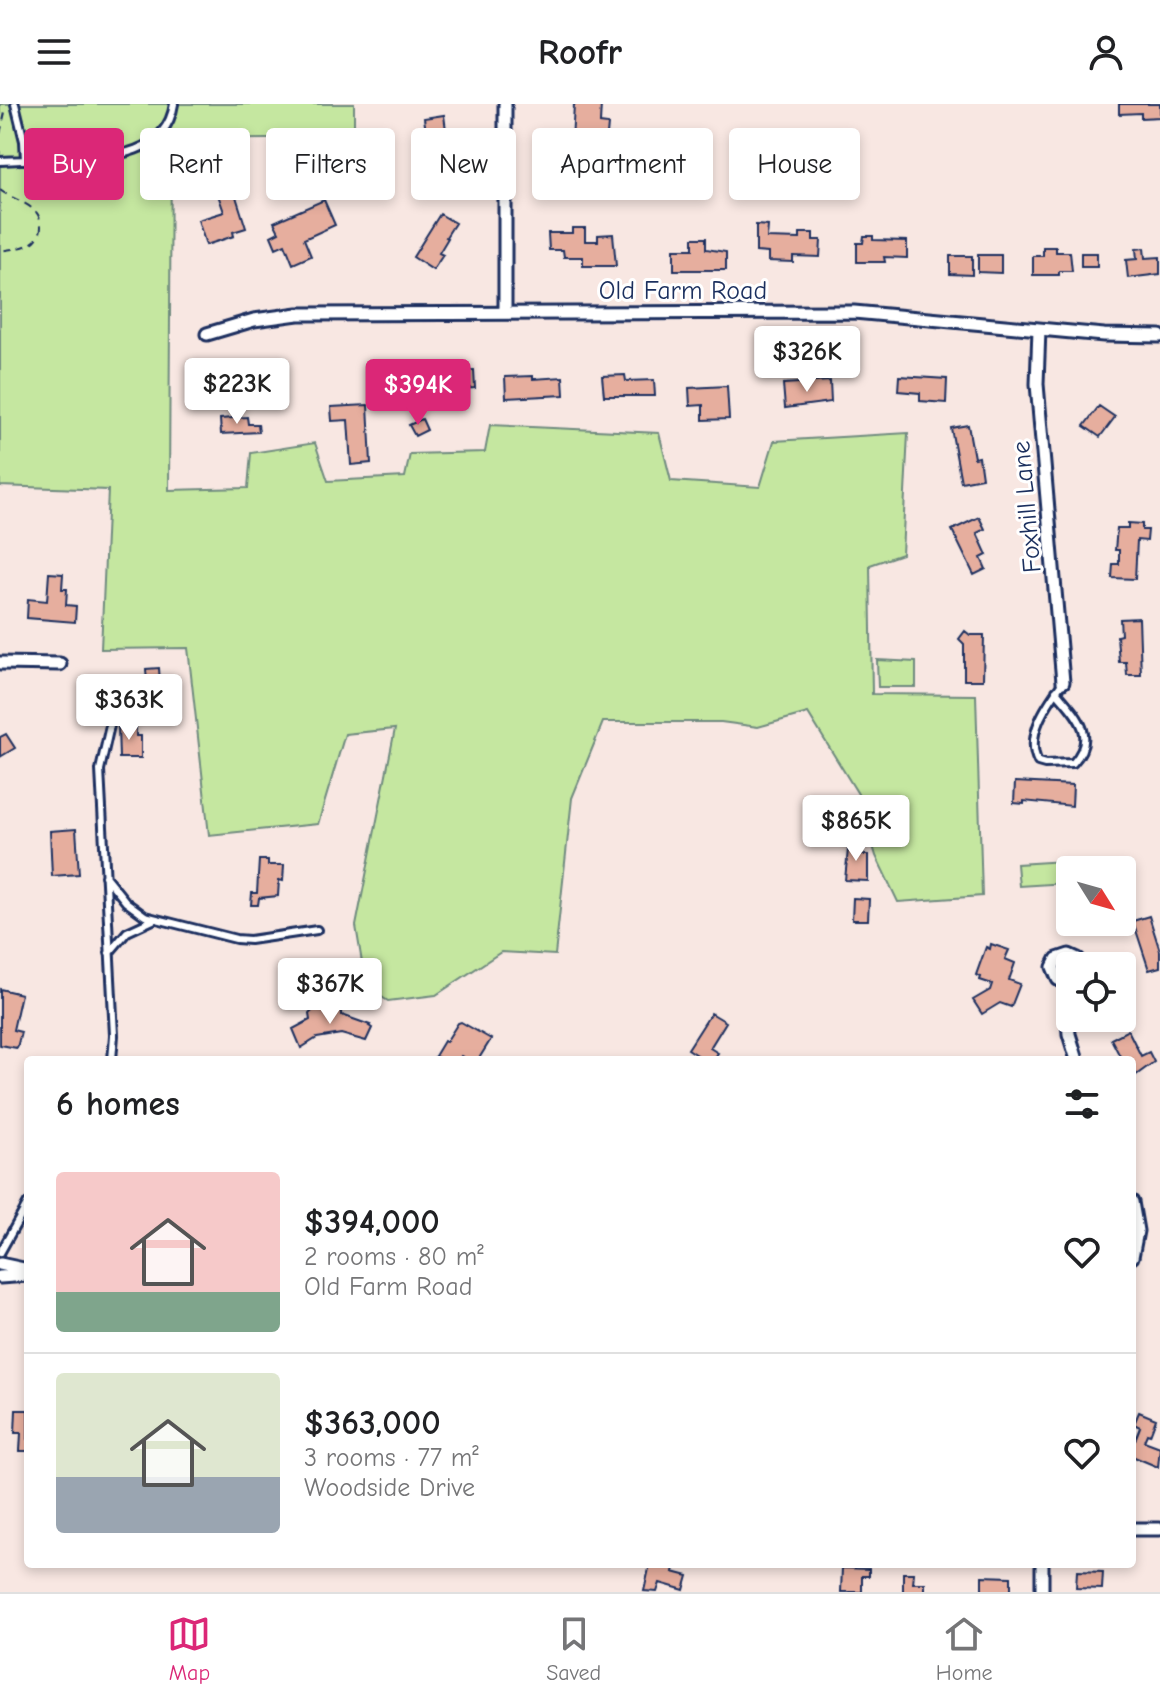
<!DOCTYPE html>
<meta charset="utf-8">
<style>
body{margin:0;font-family:"Comic Neue",sans-serif;background:#f2f2f2;color:#202124;height:100vh;display:flex;flex-direction:column;font-size:30px;white-space:nowrap}
*{box-sizing:border-box;margin:0}
p{font-size:26px;color:#757577}
.icon{flex:none;width:44px;height:44px;fill:none;stroke:currentColor;stroke-width:2;stroke-linecap:round;stroke-linejoin:round}
.map{position:relative;flex:1;overflow:hidden}
.sheet{position:absolute;left:24px;top:952px;width:1112px;height:512px;display:flex;flex-direction:column;background:#fff;border-radius:8px;box-shadow:0 4px 12px #0003}
.sheet>*{flex:none}
.hud{position:absolute;left:24px;top:24px;width:1112px;height:72px;display:flex;gap:16px}
.needle{width:52px;rotate:127deg}
.tools{position:absolute;left:1056px;top:752px;display:grid;gap:16px}
.tools a{display:grid;place-items:center;width:80px;height:80px;border-radius:8px;background:#fff;box-shadow:0 4px 12px #0003;font-size:40px}
.price{position:absolute;translate:-50% -68px;padding:0 18px;border-radius:8px;background:#fff;color:#222;font-size:26px;line-height:52px;filter:drop-shadow(0 2px 4px #0008)}
.price::after{content:'';position:absolute;left:50%;top:48px;width:24px;height:18px;margin-left:-12px;background:inherit;clip-path:polygon(0 0,100% 0,50% 100%)}
.price.current{background:#db2777;color:#fff}
ul{padding:0;list-style:none}
li{display:flex;align-items:center;gap:24px;height:200px;padding:0 32px}
li+li{border-top:2px solid #e0e0e0}
li span{display:grid;place-items:center;flex:none;width:224px;height:160px;border-radius:8px;color:#555}
li>.icon{margin-inline-start:auto}
span .icon{width:96px;height:96px;fill:#fffc;stroke-width:1}
li b{font-size:34px}
h2{display:flex;justify-content:space-between;align-items:center;height:96px;padding:0 32px;font-size:34px}
.chip{padding:0 28px;border-radius:8px;background:#fff;box-shadow:0 4px 12px #0003;font-size:28px;line-height:72px}
.chip.current{background:#db2777;color:#fff}
header{display:flex;justify-content:space-between;align-items:center;height:104px;padding:0 32px;background:#fff;font-size:36px;font-weight:800}
.tabs{display:flex;justify-content:space-around;align-items:center;height:112px;border-top:2px solid #e0e0e0;background:#fff;font-size:22px;color:#757577}
.tabs a{display:grid;justify-items:center;gap:4px}
.tabs .current{color:#db2777}
.map>svg:first-child{display:block}
.green{fill:#c5e7a0;stroke:#708b7f;stroke-width:2}
.building{fill:#e6ae9e;stroke:#1b2f5e;stroke-width:2}
.lines{fill:none;stroke-linecap:round;stroke-linejoin:round}
.lane-casing{stroke:#1b2f5e;stroke-width:12}
.street-casing{stroke:#1b2f5e;stroke-width:17}
.path{stroke:#1b2f5e;stroke-width:2;stroke-dasharray:8 6;stroke-linecap:butt}
.lane{stroke:#fff;stroke-width:6}
.street{stroke:#fff;stroke-width:11}
.labels{text-anchor:middle;stroke-width:6;stroke-linejoin:round;paint-order:stroke}
.street-label{font-size:26px;fill:#1b2f5e;stroke:#fff}
</style>
<header><svg class="icon" aria-label="menu" viewBox="0 0 24 24"><path d="M4 6h16M4 12h16M4 18h16"/></svg>Roofr<svg class="icon" aria-label="person" viewBox="0 0 24 24"><circle cx="12" cy="8" r="4"/><path d="M4 21q1-7 8-7t8 7"/></svg></header>
<div class="map">
<svg width="1160" height="1488" viewBox="0 0 1160 1488">
<rect width="100%" height="100%" fill="#f8e7e2"/>
<filter id="ink" filterUnits="userSpaceOnUse"><feTurbulence type="fractalNoise" baseFrequency=".0125" numOctaves="2"/><feDisplacementMap in="SourceGraphic" scale="16" xChannelSelector="R" yChannelSelector="G"/><feConvolveMatrix kernelMatrix="1 2 1 2 8 2 1 2 1" color-interpolation-filters="sRGB"/></filter>
<g filter="url(#ink)">
<path class="green" d="M0,0H354V34L171,36L169,386L248,384L251,349L315,339L328,377L405,373L410,350L485,348L490,321L659,329L671,377L760,383L774,337L908,329L902,450L870,461L872,590L976,591L982,792L898,798L876,752L858,690L808,609L758,623L721,618H603L572,694L555,851L501,848L436,891L388,897L366,883L356,822L395,625L345,630L318,720L209,731L188,544L101,545L108,386L0,382Z
M877,556L916,558V583H878Z
M1064,757L1066,779L1019,782L1017,760Z"/>
<path class="building" d="M574,0H601L600,19L608,20L607,31H603V40L588,39L587,57L571,56Z
M1119,0H1160V13L1141,14V9L1119,10Z
M444,11L446,26H442L446,66L426,69L421,28H426L424,14Z
M233,83L246,124L233,128L234,132L206,141L198,116L224,108L217,88Z
M324,96L335,121L304,135L311,152L293,160L285,140L276,144L271,132L279,128L274,118Z
M440,110L455,119L446,133L448,134L439,149L443,151L433,166L413,153Z
M756,121L768,122L767,134L800,135V129H813V136H821L820,153L793,152V158L768,157V149L756,148Z
M572,124H585V137H598V131L613,130L616,162H583V153H564L563,146H549L548,129H572Z
M864,132H873V136L907,137V154L884,153L885,158H857V139H863Z
M693,134H706V145L726,148V166H674V145H693Z
M1043,143H1056V148H1070L1072,167H1059V171H1033V152H1043Z
M1144,144L1145,154L1160,153V170L1128,174L1126,156L1137,155L1136,145Z
M1081,149H1097V163H1081Z
M978,151H1001V169L978,168Z
M950,152H972V171L950,170Z
M474,266L475,284L458,285V298L434,300L433,292L409,294L408,273L435,272V268Z
M625,271L626,277L654,276L655,292H604L602,272Z
M533,272V275L563,273L564,291L506,294L505,273Z
M899,272L947,275L946,299L920,297V289L898,287Z
M830,277L831,298L785,304L783,280Z
M727,282L729,315L703,316V301L690,302L689,284Z
M368,301L371,359L351,361L348,316L332,317L331,303Z
M1099,302L1115,313L1100,333L1084,322Z
M247,313L248,320H258L259,328L221,330L220,315Z
M422,315L427,326L415,332L409,321Z
M968,321L974,354L979,353L982,374L961,378L951,324Z
M979,413L985,425L977,429L987,451L981,454L986,465L974,471L952,426Z
M1128,419L1142,420V426H1148L1147,437L1137,436L1135,475L1112,474L1113,460H1119V446H1115L1117,424H1128Z
M49,469L63,470L62,485H67L66,501L76,502L75,518L27,514L28,495L47,497Z
M1139,514L1141,571H1127L1126,558H1119L1117,532L1121,531L1120,515Z
M965,527L970,531H984L983,576H964V540L959,535Z
M159,564L160,578L147,579L146,565Z
M149,598L162,599V612H149Z
M118,621H136V632H141V654H119Z
M6,630L15,644L0,653V633Z
M1015,678L1073,681L1072,702L1024,697V700L1014,699Z
M76,725L79,770L52,772L50,727Z
M849,735H860V751H868V777L845,776Z
M259,756H268V761H284L283,777L279,776L278,792L259,794L258,801H251L252,789H257Z
M853,794L869,795L868,816H852Z
M1149,812L1160,847V863L1149,866L1133,817Z
M991,840L1009,846L1005,855L1015,859L1009,876L1020,880L1011,903L1000,899L982,910L973,896L990,886L992,880L980,876L981,873L976,871L986,843L990,845Z
M0,885L21,890L13,926L21,928L17,944L0,941Z
M342,902V911L370,921L369,922L372,924L366,937L341,930L317,934L301,944L293,925L310,916L309,910L313,906Z
M711,909L726,918L710,944L718,949L713,956H705L688,945Z
M461,918L491,935L478,956H469L461,952L459,956H437L439,954L435,952L444,937L446,938L458,919Z
M1128,926L1141,952L1149,948L1154,958L1132,974V956H1122L1111,935Z
M16,1306H28V1347H20L21,1329H15Z
M1139,1308L1156,1315L1150,1331L1147,1330L1144,1337L1160,1343L1158,1363L1132,1352V1335L1135,1336L1140,1323L1134,1320Z
M650,1460H675L673,1468L688,1472L684,1486L660,1479L657,1488L644,1487Z
M842,1464L869,1465V1472H862V1488H841Z
M1077,1467L1103,1468L1102,1485L1076,1484Z
M903,1469H914L913,1479H925V1488H903Z
M982,1472L1011,1473V1488H982Z"/>
<g class="lines">
<g class="lane-casing">
<path id="lane" d="M15,0L24,37L25,56
M0,57C23,56 46,55 69,55C110,53 166,52 174,0
M1056,587C1075,610 1099,631 1073,659L1045,660L1038,658C1024,631 1048,599 1063,578
M105,772L126,798L145,812L236,835L250,836L317,826
M109,849L127,828L153,816
M112,956L114,931L100,666L113,608
M0,1149L28,1099"/>
</g>
<g class="street-casing">
<path id="street" d="M505,0V208
M1039,225L1037,280L1063,578
M207,230L254,216L298,210L854,208L1104,231L1160,232
M0,559L60,560
M1077,956L1069,930L1065,879L1058,875L1053,863L1057,855L1069,851L1078,855L1081,862
M1132,1098L1137,1127L1132,1153
M0,1160L28,1166
M0,1173L28,1171
M1132,1425H1160
M1042,1460V1488"/>
</g>
<path class="path" d="M0,30L6,4
M0,86C10,94 24,97 34,106C39,110 41,116 41,123C40,144 16,144 0,147"/>
<use href="#lane" class="lane"/>
<use href="#street" class="street"/>
</g>
</g>
<g class="labels">
<g class="street-label">
<text x="683" y="195">Old Farm Road</text>
<text transform="translate(1026 403) rotate(-95)" y="9">Foxhill Lane</text>
</g>
</g>
</svg>
<div class="tools">
<a><svg class="needle" viewBox="-14 -14 28 28"><path d="M0-13l5 13h-10z" fill="#e53935"/><path d="M0 13l5-13h-10z" fill="#757577"/></svg></a>
<a><svg class="icon" aria-label="locate" viewBox="0 0 24 24"><circle cx="12" cy="12" r="6"/><path d="M12 2v4M12 18v4M2 12h4M18 12h4"/></svg></a>
</div>
<b class="price" style="left:807px;top:290px">$326K</b>
<b class="price" style="left:237px;top:322px">$223K</b>
<b class="price current" style="left:418px;top:323px">$394K</b>
<b class="price" style="left:129px;top:638px">$363K</b>
<b class="price" style="left:856px;top:759px">$865K</b>
<b class="price" style="left:330px;top:922px">$367K</b>
<div class="hud">
<a class="chip current">Buy</a>
<a class="chip">Rent</a>
<a class="chip">Filters</a>
<a class="chip">New</a>
<a class="chip">Apartment</a>
<a class="chip">House</a>
</div>
<section class="sheet">
<h2>6 homes<svg class="icon" aria-label="filters" viewBox="0 0 24 24"><path d="M4 7h16M4 17h16"/><circle cx="9" cy="7" r="2"/><circle cx="15" cy="17" r="2"/></svg></h2>
<ul>
<li><span style="background:linear-gradient(#f6c9c9 75%,#7fa58c 0)"><svg class="icon" aria-label="home" viewBox="0 0 24 24"><path d="M3 11l9-7 9 7M6 9v11h12V9"/></svg></span><div><b>$394,000</b><p>2 rooms · 80 m²</p><p>Old Farm Road</p></div><svg class="icon" aria-label="heart" viewBox="0 0 24 24"><path d="M12 20l-8-8c-3-5 5-10 8-4 3-6 11-1 8 4z"/></svg></li>
<li><span style="background:linear-gradient(#dfe7d0 65%,#9aa5b1 0)"><svg class="icon" aria-label="home" viewBox="0 0 24 24"><path d="M3 11l9-7 9 7M6 9v11h12V9"/></svg></span><div><b>$363,000</b><p>3 rooms · 77 m²</p><p>Woodside Drive</p></div><svg class="icon" aria-label="heart" viewBox="0 0 24 24"><path d="M12 20l-8-8c-3-5 5-10 8-4 3-6 11-1 8 4z"/></svg></li>
</ul>
</section>
</div>
<nav class="tabs">
<a class="current"><svg class="icon" aria-label="map" viewBox="0 0 24 24"><path d="M3 6l6-2 6 2 6-2v14l-6 2-6-2-6 2zM9 4v14M15 6v14"/></svg>Map</a>
<a><svg class="icon" aria-label="saved" viewBox="0 0 24 24"><path d="M7 4h10v16l-5-4-5 4z"/></svg>Saved</a>
<a><svg class="icon" aria-label="home" viewBox="0 0 24 24"><path d="M3 11l9-7 9 7M6 9v11h12V9"/></svg>Home</a>
</nav>
